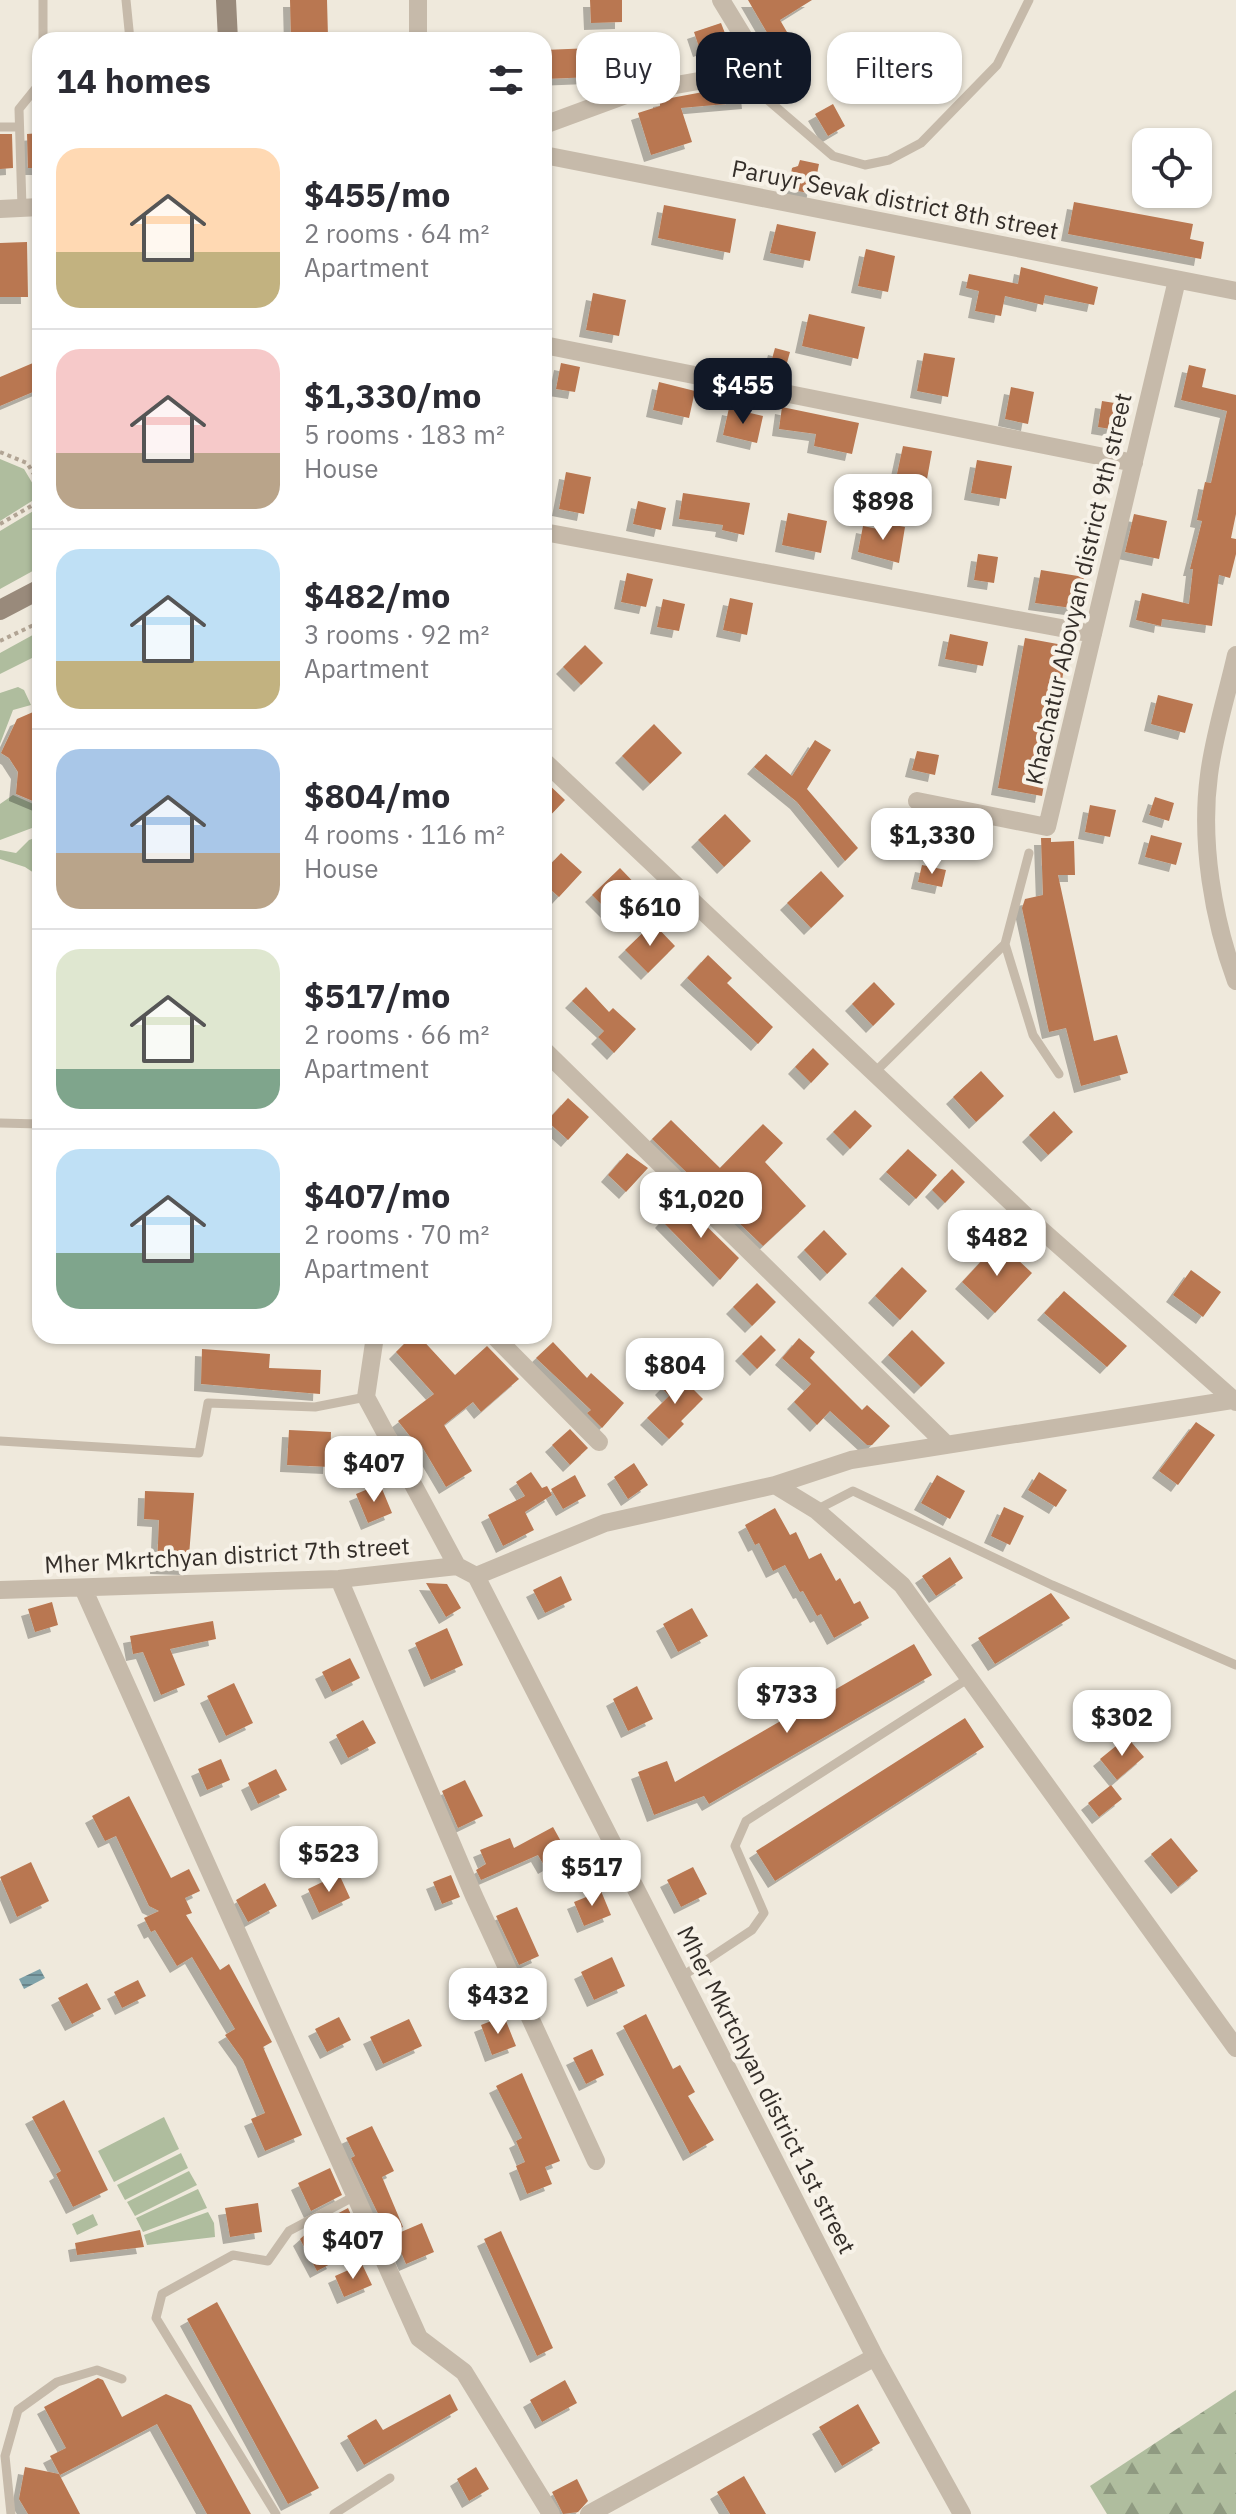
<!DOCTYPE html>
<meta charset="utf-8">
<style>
body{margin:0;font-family:"IBM Plex Sans",sans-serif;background:#f2f2f3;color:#2b2b33;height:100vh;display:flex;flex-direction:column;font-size:30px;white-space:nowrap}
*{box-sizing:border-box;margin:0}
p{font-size:26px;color:#7c7c81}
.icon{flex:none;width:44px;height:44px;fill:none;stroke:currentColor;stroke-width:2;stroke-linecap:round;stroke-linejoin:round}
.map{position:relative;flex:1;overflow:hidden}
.sheet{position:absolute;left:32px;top:32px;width:520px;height:1312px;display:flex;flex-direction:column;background:#fff;border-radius:24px;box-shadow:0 2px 6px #0004}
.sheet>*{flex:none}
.banner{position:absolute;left:576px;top:32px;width:540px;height:72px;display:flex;gap:16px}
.fabs{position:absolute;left:1132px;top:128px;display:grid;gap:16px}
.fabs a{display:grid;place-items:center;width:80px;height:80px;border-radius:16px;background:#fff;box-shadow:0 2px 6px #0004;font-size:40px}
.price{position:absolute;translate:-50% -68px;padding:0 18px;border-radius:16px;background:#fff;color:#222;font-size:26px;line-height:52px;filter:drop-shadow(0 2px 4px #0008)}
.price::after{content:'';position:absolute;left:50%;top:48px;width:24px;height:18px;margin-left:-12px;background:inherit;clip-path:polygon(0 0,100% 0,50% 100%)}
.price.on{background:#111827;color:#fff}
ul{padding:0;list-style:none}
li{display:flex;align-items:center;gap:24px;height:200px;padding:0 24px}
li+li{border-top:2px solid #e1e1e2}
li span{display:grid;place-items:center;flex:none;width:224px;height:160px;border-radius:24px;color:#555}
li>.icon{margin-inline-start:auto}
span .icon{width:96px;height:96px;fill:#fffc;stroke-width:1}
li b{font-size:34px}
h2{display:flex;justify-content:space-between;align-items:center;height:96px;padding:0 24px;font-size:34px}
.tag{padding:0 28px;border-radius:24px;background:#fff;box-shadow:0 2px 6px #0004;font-size:28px;line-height:72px}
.tag.on{background:#111827;color:#fff}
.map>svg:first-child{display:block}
.grass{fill:#afbd9e}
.forest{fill:url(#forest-firs)}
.water{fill:url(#water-rules)}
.building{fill:#b97751;filter:url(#shadow)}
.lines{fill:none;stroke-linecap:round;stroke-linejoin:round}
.path{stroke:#b1a494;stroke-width:4;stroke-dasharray:4 4;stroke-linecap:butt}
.lane{stroke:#c6baaa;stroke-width:9}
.street{stroke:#c6baaa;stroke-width:18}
.secondary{stroke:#998a7b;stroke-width:20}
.labels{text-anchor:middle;stroke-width:8;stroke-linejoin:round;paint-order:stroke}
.street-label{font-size:24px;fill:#342e29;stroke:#f7f2e8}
</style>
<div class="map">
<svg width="1236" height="2514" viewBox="0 0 1236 2514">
<defs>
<pattern id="forest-firs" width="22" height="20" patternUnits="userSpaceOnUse" patternTransform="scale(2)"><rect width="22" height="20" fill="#afbd9e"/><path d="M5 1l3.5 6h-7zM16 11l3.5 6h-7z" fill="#8f9a81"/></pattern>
<pattern id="water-rules" width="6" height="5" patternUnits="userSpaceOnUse" patternTransform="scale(2)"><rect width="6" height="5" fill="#7fa2a9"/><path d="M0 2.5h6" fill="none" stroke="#69848a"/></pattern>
<filter id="shadow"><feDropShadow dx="-7" dy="7" stdDeviation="0" flood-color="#0004"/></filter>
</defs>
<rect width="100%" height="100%" fill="#efe9dc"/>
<path class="grass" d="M0,459L24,469L40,496L0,521Z
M40,507V567L0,589V531Z
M40,631V654L0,674V653Z
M18,687L24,690L31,705L13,710L0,744V693Z
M13,795L40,807V825L0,840V804Z
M40,836V877L25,867L0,859V850L16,853L29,840Z
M164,2117L179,2149L114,2182L98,2151Z
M181,2153L188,2168L125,2200L117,2185Z
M189,2171L197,2185L135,2216L127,2202Z
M198,2189L207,2208L143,2232L136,2218Z
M208,2212L214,2223L215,2237L147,2245L144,2235Z
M93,2214L98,2225L77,2235L72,2224Z"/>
<path class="forest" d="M1236,2390V2514H1107L1090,2486Z"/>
<path class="water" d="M40,1969L45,1978L24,1989L19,1979Z"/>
<path class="building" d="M290,0H327L328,37L291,38Z
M590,0H622V22L591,23Z
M748,0H812L780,20L805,63L790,72Z
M721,23L728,41L700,50L694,32Z
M592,48L593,77L544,79V50Z
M714,90L748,93L749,102L681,108L692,142L651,155L638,113L660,106V100Z
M833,104L845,126L828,136L815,114Z
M40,133V168H28L27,134Z
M0,134H12L13,168L0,169Z
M800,160L819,164L813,194L793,190L794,184L790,181L792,168L798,166Z
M1074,202L1193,224L1190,239L1204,242L1201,259L1068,234Z
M664,205L736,219L730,253L658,238Z
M777,224L816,232L810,261L770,253Z
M27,242L28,297H0V243Z
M866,249L895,256L888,292L858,286Z
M1021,267L1098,287L1094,305L1045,295L1043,305L1005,296L1001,316L975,311L979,291L966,288L969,274L1018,284Z
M593,293L626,300L619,336L586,330Z
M809,314L865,327L858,359L802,346Z
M775,348L790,352L783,377L768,373Z
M924,353L955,358L948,397L917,391Z
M40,360V389L0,406V377Z
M561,363L580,367L575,392L556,389Z
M1189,365L1206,369L1202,387L1236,395V514L1231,538L1236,539V554L1230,578L1219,575L1212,626L1162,619L1161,626L1136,620L1142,593L1189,604L1193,569H1190L1202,521L1197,520L1205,482L1211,483L1227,411L1181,400Z
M659,382L695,391L689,418L653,410Z
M1011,387L1034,392L1028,424L1005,419Z
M1102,401L1127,405L1123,431L1098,427Z
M782,407L859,423L852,454L814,446L816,434L779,429Z
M729,408L763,416L757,443L723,435Z
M903,446L932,451L927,479L897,474Z
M977,460L1012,466L1006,499L971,493Z
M566,472L591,477L584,514L559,509Z
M683,493L750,503L744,535L722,530L723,525L679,519Z
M638,501L666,508L661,530L633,524Z
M788,513L827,521L821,553L782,545Z
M1134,514L1167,521L1159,559L1125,552Z
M884,523L905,527L899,563L858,552L863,526L883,530Z
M978,554L998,557L994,583L974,580Z
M1041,570L1084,577L1079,609L1035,603Z
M627,573L653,579L646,607L621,602Z
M730,598L753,603L747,635L723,630Z
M663,599L685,604L679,631L657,627Z
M950,634L988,642L983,666L945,659Z
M1025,638L1063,645L1061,656L1066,657L1042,796L998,788Z
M585,645L603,663L581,685L563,667Z
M1158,695L1193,704L1185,733L1151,724Z
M40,709V804L16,794L18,772L9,758L1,753L17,719Z
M654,724L682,753L650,784L622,756Z
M815,740L831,750L807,789L858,848L845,861L797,802L754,767L766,754L792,776Z
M917,751L939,755L935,775L912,770Z
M544,780L565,800L544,822Z
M1155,797L1174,803L1169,821L1149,815Z
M1090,805L1116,810L1110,837L1085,832Z
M725,814L751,841L724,867L698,840Z
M1151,835L1182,843L1176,865L1145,857Z
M1041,838H1051V842L1074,841L1075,875H1058L1094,1041L1117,1035L1128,1073L1081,1086L1066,1028L1049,1032L1022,908L1025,899L1043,895Z
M561,853L582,872L559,897L544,884V871Z
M922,865L946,870L942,887L918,882Z
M620,868L642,891L615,918L592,895Z
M821,871L844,896L811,928L787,903Z
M653,923L675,946L648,973L625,950Z
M708,955L732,978L727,983L773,1027L758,1044L687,978Z
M874,982L895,1004L873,1026L852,1004Z
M586,987L609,1012L613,1008L636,1029L614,1053L598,1037L604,1031L572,1001Z
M813,1048L829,1064L811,1083L795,1067Z
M981,1071L1004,1096L976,1122L953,1097Z
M568,1098L589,1117L568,1140L547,1121Z
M855,1110L872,1126L850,1149L833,1132Z
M1054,1111L1073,1132L1048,1155L1029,1135Z
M671,1120L720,1168L763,1124L783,1143L765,1162L806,1206L763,1246L652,1139Z
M908,1149L937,1175L916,1199L886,1172Z
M627,1153L648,1168L626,1192L608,1175Z
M952,1169L965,1182L945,1203L932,1190Z
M681,1201L739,1258L720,1280L662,1221Z
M824,1230L847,1254L827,1274L804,1250Z
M999,1242L1032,1273L995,1313L962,1282Z
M902,1267L927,1291L900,1320L875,1296Z
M1191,1270L1221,1292L1203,1317L1173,1295Z
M757,1283L776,1302L752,1326L733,1307Z
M1064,1291L1127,1346L1107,1367L1044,1313Z
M912,1330L945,1363L921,1387L888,1355Z
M761,1335L776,1350L757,1369L742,1354Z
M412,1336H419L455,1375L487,1346L519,1379L481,1412L473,1402L444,1425L472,1471L446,1487L420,1443L417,1445L398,1421L434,1394L396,1352Z
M799,1338L815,1352L810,1358L862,1410L867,1405L890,1426L872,1445H867L830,1411L817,1425L794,1402L811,1384L782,1358Z
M553,1342L587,1378L591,1373L624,1403L602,1428L587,1413L591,1410L536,1358Z
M202,1349L270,1354L269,1368L321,1370L320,1394L201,1384Z
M677,1373L703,1399L681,1421L684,1424L669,1439L647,1418L669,1396L662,1388Z
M1196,1422L1215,1435L1178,1485L1159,1471Z
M570,1429L588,1448L570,1465L552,1445Z
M289,1430L331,1432L330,1467L287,1465Z
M634,1463L648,1485L628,1499L614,1477Z
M531,1472L542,1488L547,1486L552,1495L525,1512L534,1530L503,1546L488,1515L525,1496L516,1482Z
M1039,1472L1067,1490L1056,1507L1028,1490Z
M575,1475L586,1496L563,1509L551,1489Z
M937,1475L965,1491L950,1519L921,1503Z
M380,1484L392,1513L368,1523L356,1494Z
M145,1491L194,1493L188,1568L157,1567L159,1520L144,1519Z
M1004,1507L1024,1516L1010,1545L991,1536Z
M775,1508L790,1535L796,1532L809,1559L821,1553L836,1581L840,1578L854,1604L860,1601L869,1618L834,1638L821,1614L817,1616L803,1591L800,1592L785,1565L773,1571L759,1543L755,1545L745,1525Z
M950,1557L963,1578L936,1596L922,1576Z
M561,1576L572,1600L545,1613L533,1590Z
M426,1583L447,1584L461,1608L446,1617Z
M1051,1593L1070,1618L995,1664L978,1638Z
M52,1602L58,1625L35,1632L28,1609Z
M692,1608L708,1636L678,1652L663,1624Z
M213,1621L216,1639L170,1649L185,1685L161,1695L143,1652L133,1654L130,1636Z
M447,1628L463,1665L431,1680L415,1643Z
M914,1644L932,1675L709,1804L704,1796L654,1815L638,1772L667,1761L675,1782Z
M350,1658L360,1678L332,1692L322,1672Z
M234,1683L253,1723L226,1736L207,1696Z
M637,1686L653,1719L628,1731L613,1699Z
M965,1718L984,1747L775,1881L756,1851Z
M363,1720L376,1743L348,1758L336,1735Z
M1127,1737L1144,1757L1117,1780L1100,1759Z
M221,1759L230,1780L207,1790L198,1769Z
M276,1769L287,1790L258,1804L248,1783Z
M465,1780L483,1816L458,1828L442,1791Z
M1111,1785L1122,1799L1099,1817L1088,1803Z
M129,1796L171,1878L189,1869L200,1891L185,1898L192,1913L186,1915L220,1970L229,1964L272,2042L263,2047L302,2135L265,2151L251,2119L265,2113L243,2060L225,2035L235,2029L192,1957L177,1966L155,1930L151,1932L144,1918L159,1911L149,1906L116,1836L105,1841L92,1816Z
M553,1827L568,1854L545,1867L538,1855L481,1880L476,1870L486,1864L480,1850L510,1838L514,1848Z
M1171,1838L1198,1871L1178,1887L1151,1854Z
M31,1862L49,1901L17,1917L0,1877Z
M693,1867L707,1894L681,1907L667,1880Z
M339,1874L350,1898L319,1913L308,1889Z
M451,1875L460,1897L442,1904L433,1882Z
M265,1883L277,1906L248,1922L236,1900Z
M601,1891L611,1915L584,1926L574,1902Z
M517,1907L539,1956L519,1965L496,1916Z
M612,1957L625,1986L594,2000L581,1972Z
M138,1980L146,1996L122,2008L114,1992Z
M87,1983L101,2009L72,2024L58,1998Z
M646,2014L673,2069L680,2065L695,2092L688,2096L714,2140L690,2154L623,2026Z
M504,2016L516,2046L492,2055L481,2025Z
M339,2017L351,2040L327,2052L315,2029Z
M409,2019L422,2046L383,2064L370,2037Z
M592,2049L604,2075L586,2084L573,2058Z
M522,2073L560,2161L545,2167L552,2184L527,2194L516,2166L525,2162L516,2141L522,2138L496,2086Z
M64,2100L108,2190L73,2207L56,2174L61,2171L32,2117Z
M372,2126L394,2171L382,2177L403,2227L388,2234L351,2158L355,2156L346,2138Z
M330,2168L342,2195L311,2211L298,2183Z
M258,2203L262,2232L230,2237L225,2208Z
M348,2208L356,2226L324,2244L334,2262L317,2271L300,2239L316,2225Z
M422,2223L434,2252L406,2264L394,2235Z
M140,2230L144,2247L77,2255L75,2243Z
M501,2231L553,2348L537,2356L484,2239Z
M362,2264L372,2285L344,2297L335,2276Z
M217,2302L319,2488L288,2504L187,2319Z
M98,2378L103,2380L122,2417L166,2394L191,2405L251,2514H207L157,2424L60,2475L50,2456L66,2448L44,2407Z
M565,2380L577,2403L542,2422L530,2400Z
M450,2394L458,2410L364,2465L347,2436L376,2419L383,2430Z
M858,2404L880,2443L842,2466L819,2427Z
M25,2467L59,2474L80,2514H28L19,2499Z
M476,2467L489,2489L469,2501L457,2479Z
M744,2476L766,2514H730L717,2492Z
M577,2479L588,2501L578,2512L563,2514L552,2492Z"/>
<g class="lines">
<path class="path" d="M0,452L27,463L40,484
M0,524L40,501
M0,641L40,622"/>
<path class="lane" d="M126,0L130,40
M43,40V0
M734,71L833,156L865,165L889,160L921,143L997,65L1029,0
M0,127H19
M22,207L19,109L40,83
M1005,944L1029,853
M873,1074L1005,944L1033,1035L1059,1074
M0,1123L40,1124
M0,1441L199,1453L208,1403L315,1407L366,1397
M816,1510L853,1491L1052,1585L1236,1665
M681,1977L752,1930L764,1913L735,1846L746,1821L969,1678
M11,2514L5,2456L18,2410L57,2382L97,2370L122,2379
M276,2514L156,2318L162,2294L233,2255L268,2261L289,2231L355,2196
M334,2514L390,2478"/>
<path class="street" d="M418,0V40
M544,125L631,93L721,77L742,65L746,41L721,0
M544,155L1236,291
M0,209L40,207
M544,345L1134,463
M544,532L1093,634
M1236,655C1227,695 1214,735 1209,775C1200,842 1213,919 1236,981
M544,761L1029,1219L1236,1402
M917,801L1047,827L1177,280
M544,1050L947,1445
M375,1336L366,1397L457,1566
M494,1336L599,1442
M775,1485L851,1460L1232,1400
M457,1566L476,1576L875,2357L962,2514
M476,1576L605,1523L775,1485L816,1510L902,1585L1236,2048
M339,1579L474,1896L596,2161
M83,1588L419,2338L464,2372L551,2514
M0,1590L339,1579L457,1566
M589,2514L875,2357"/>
<path class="secondary" d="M226,0L228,40
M0,610L40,589"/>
</g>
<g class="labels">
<g class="street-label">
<text transform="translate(895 200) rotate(11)" y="8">Paruyr Sevak district 8th street</text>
<text transform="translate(1079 589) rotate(-77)" y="8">Khachatur Abovyan district 9th street</text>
<text transform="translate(227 1556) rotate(-3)" y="8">Mher Mkrtchyan district 7th street</text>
<text transform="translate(766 2090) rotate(63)" y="8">Mher Mkrtchyan district 1st street</text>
</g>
</g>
</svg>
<div class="fabs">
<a><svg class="icon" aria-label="locate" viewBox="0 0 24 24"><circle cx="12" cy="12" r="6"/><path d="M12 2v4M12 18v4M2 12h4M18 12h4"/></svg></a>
</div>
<b class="price on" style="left:743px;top:426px">$455</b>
<b class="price" style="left:883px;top:542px">$898</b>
<b class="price" style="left:932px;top:876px">$1,330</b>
<b class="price" style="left:650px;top:948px">$610</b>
<b class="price" style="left:701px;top:1240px">$1,020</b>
<b class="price" style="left:997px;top:1278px">$482</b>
<b class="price" style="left:675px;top:1406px">$804</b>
<b class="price" style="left:374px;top:1504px">$407</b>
<b class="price" style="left:787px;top:1735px">$733</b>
<b class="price" style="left:1122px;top:1758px">$302</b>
<b class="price" style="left:329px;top:1894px">$523</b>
<b class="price" style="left:592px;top:1908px">$517</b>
<b class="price" style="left:498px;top:2036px">$432</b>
<b class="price" style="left:353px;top:2281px">$407</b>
<div class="banner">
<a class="tag">Buy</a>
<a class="tag on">Rent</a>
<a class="tag">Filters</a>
</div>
<section class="sheet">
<h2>14 homes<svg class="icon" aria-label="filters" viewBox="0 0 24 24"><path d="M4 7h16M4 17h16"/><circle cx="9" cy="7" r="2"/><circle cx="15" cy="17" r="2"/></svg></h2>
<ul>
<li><span style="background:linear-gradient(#ffd9b3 65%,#c2b280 0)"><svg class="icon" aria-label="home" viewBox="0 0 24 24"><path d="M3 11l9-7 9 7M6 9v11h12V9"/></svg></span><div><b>$455/mo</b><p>2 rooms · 64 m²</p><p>Apartment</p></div></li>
<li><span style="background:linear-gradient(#f6c9c9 65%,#b9a48a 0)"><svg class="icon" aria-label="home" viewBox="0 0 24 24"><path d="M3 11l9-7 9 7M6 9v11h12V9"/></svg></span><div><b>$1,330/mo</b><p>5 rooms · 183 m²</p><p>House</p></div></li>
<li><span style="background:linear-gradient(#bfe0f5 70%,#c2b280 0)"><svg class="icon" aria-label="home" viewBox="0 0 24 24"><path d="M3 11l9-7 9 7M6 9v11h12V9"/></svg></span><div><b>$482/mo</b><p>3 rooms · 92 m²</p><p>Apartment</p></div></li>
<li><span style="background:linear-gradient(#a9c7e8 65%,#b9a48a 0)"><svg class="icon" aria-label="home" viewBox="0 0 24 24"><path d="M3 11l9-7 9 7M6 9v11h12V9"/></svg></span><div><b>$804/mo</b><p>4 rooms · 116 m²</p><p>House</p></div></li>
<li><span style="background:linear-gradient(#dfe7d0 75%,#7fa58c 0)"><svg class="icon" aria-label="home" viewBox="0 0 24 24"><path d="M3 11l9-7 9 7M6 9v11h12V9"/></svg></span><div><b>$517/mo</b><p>2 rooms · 66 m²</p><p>Apartment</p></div></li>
<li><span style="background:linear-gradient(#bfe0f5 65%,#7fa58c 0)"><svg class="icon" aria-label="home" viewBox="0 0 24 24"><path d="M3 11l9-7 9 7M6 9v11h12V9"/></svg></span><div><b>$407/mo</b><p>2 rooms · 70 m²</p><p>Apartment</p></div></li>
</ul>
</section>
</div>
